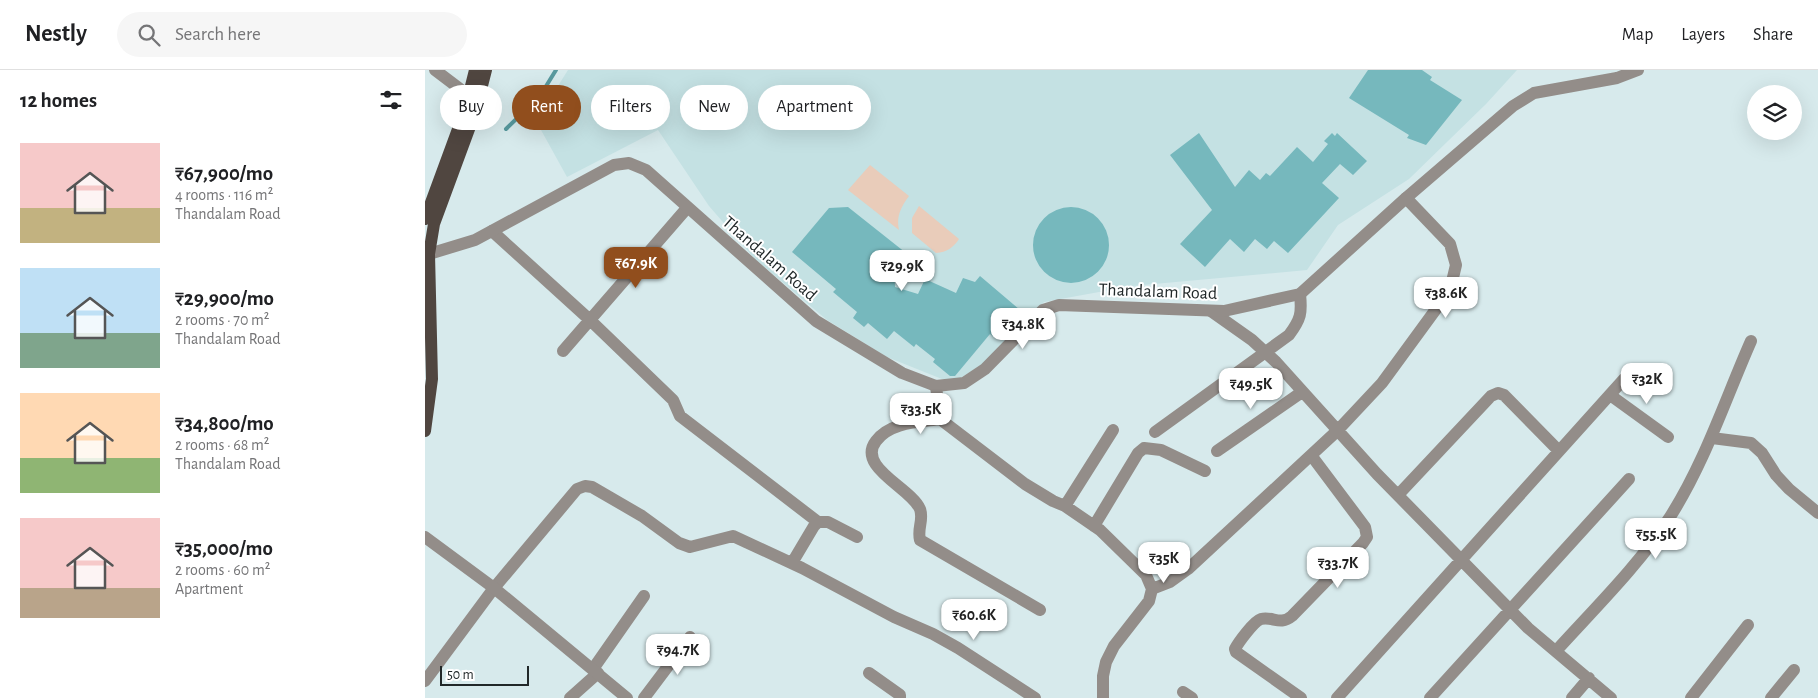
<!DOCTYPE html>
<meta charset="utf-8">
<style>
body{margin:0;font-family:"Alegreya Sans",sans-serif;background:#f6f6f6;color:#202124;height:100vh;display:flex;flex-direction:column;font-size:19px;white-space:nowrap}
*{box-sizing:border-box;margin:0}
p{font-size:16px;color:#757577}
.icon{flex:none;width:28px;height:28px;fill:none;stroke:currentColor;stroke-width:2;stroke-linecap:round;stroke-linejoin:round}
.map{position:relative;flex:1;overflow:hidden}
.details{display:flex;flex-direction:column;background:#fff;width:425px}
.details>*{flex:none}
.guide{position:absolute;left:15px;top:15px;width:475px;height:45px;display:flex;gap:10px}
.buttons{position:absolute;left:1322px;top:15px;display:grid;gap:10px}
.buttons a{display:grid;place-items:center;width:55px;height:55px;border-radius:50%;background:#fff;box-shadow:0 5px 20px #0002;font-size:25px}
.scale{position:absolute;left:15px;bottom:12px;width:89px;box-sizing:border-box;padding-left:5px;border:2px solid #212829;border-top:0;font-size:14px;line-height:18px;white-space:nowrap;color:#212829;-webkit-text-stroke:4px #fff;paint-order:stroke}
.price{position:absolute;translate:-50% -42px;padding:0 11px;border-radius:10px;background:#fff;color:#222;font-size:16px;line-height:32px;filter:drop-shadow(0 1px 2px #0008)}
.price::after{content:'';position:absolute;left:50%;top:30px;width:15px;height:11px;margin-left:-8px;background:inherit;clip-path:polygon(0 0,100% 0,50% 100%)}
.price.on{background:#914e1d;color:#fff}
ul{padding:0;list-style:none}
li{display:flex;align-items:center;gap:15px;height:125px;padding:0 20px}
li span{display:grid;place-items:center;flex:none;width:140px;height:100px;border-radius:0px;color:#555}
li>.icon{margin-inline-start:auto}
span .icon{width:60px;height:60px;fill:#fffc;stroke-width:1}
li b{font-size:21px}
h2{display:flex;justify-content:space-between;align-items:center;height:60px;padding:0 20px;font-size:21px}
.tag{padding:0 18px;border-radius:22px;background:#fff;box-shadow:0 5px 20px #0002;font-size:18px;line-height:45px}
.tag.on{background:#914e1d;color:#fff}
header{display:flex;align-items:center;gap:30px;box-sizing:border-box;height:70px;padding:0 25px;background:#fff;border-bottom:1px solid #e0e0e0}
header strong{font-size:24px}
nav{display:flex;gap:28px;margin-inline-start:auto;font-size:18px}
.search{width:350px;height:45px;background:#f6f6f6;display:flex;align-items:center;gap:12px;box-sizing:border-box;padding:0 18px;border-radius:28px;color:#757577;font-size:19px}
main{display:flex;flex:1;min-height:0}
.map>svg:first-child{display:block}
.built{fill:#c4e1e3}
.green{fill:#e9ccba}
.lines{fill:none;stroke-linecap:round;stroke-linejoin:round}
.stream{stroke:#58999e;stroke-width:4}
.building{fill:#76b8bd}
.minor{stroke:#938d89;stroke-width:12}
.tertiary{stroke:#938d89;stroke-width:12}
.primary{stroke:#504640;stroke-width:12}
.labels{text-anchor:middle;stroke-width:4;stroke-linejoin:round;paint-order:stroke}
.street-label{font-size:18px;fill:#212829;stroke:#fff}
</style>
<header>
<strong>Nestly</strong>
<div class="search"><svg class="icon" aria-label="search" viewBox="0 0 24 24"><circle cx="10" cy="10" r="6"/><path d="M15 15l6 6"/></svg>Search here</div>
<nav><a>Map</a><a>Layers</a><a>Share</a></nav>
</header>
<main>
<section class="details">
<h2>12 homes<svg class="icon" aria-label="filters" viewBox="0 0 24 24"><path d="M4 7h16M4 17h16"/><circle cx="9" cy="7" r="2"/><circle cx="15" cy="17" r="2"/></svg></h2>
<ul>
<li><span style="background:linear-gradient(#f6c9c9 65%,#c2b280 0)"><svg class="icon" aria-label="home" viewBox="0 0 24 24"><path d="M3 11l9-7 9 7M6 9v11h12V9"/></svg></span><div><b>₹67,900/mo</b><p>4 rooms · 116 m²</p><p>Thandalam Road</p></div></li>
<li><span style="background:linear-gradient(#bfe0f5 65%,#7fa58c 0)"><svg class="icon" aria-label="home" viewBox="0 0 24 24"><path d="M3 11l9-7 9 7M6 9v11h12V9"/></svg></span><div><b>₹29,900/mo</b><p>2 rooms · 70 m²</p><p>Thandalam Road</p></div></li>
<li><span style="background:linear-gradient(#ffd9b3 65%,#8fb573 0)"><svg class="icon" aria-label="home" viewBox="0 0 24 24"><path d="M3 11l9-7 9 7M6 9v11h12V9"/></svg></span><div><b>₹34,800/mo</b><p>2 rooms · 68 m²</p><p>Thandalam Road</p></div></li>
<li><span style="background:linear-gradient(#f6c9c9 70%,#b9a48a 0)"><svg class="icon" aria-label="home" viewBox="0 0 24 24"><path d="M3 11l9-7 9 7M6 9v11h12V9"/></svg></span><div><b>₹35,000/mo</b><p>2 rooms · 60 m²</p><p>Apartment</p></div></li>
</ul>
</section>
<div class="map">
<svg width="1393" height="628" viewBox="0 0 1393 628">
<rect width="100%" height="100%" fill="#d7eaec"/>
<path class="built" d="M143,0H1092L1061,34L984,109L913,155L882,200L707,216L619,232L560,293L527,313L462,287L402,250L330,189L284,136L233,60L142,107L111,51Z"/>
<path class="green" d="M445,95L484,126C476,137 471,146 474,160L423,120Z
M494,136L534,169C528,178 522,182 511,183L487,163V148Z"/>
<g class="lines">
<path class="stream" d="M81,59L115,26L131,0"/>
</g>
<path class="building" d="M943,0H997L1007,7L1005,10L1037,30L1001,75L982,68L984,65L924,28Z
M774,63L810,117L824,100L835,110L841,103L845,106L872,77L888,92L903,74L899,71L907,63L910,66L912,63L942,91L928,105L915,94L897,113L914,128L863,183L849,171L842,179L830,169L819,182L805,169L780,197L755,174L787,140L745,85Z
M608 175a38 38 0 1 1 76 0a38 38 0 1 1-76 0Z
M423,137L481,183L469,199L470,217L493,224L500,209L531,223L538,208L550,212L555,206L595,240L570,268L565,264L530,306H525L508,292L510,289L491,274L489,277L469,261L462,269L443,253L439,257L428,248L432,242L408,222L411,219L367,182L404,138Z"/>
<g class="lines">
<path class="minor" d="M10,0L43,25
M67,161L165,250L248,330L255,346L393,452
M786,241L827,270L851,292L952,404L1103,558L1186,628
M138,281L262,138
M511,316L515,349
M1185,325L1243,367
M730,362L864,265C876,249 877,243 875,224
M1287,368L1326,373L1337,383L1351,405L1364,419L1393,443
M792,381L877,322
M973,425L1066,326L1073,323L1079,325L1134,381
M640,436L675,460L721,505L727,519L724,531L689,576L681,592L678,606V628
M669,456L713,383L719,378L736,380L780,401
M367,493L389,456L393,452H403L432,467
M727,519L745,512L763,499L912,361L957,313L1025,220L1031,195L1025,174L981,128
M615,540L495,470C492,458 499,450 495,439C486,418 431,397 451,371C465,352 494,352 515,349L600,414L628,431L640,436L688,360
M1131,581C1169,539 1214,495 1245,447C1280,392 1300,330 1326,271
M168,599L219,526
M444,603L475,625V628
M0,611L69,518L152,419L160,416L167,417L217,446L254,473L265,477L308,466L377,498L469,547L508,564L533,578L610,628
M758,622L767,628
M145,628L173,603
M219,628L265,567
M876,628L811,582L810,579C813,573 829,551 836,549C848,546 855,556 867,546L938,473L942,467L940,457L886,385
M912,628L1199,309
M1005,628L1204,409
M1147,628L1164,608
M1266,628L1323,555
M1346,628L1369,600"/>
<path class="tertiary" d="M0,183L4,184L50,170L189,95L204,93L221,100L391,251L477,303L511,316L539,313L560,299L618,240L634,235L799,241L875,224L981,128L1088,36L1109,23L1192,8L1213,0
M0,467L69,518L202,628"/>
<path class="primary" d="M0,149L40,40L50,0
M0,361L7,309L4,184L9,154L50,43L61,0"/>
</g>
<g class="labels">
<g class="street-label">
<text transform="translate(345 188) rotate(41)" y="6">Thandalam Road</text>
<text transform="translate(733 221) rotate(2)" y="6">Thandalam Road</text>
</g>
</g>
</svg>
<div class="buttons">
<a><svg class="icon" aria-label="layers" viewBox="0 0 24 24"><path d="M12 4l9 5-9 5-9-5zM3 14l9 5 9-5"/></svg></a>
</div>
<div class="scale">50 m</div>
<b class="price on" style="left:211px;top:219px">₹67.9K</b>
<b class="price" style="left:477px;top:222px">₹29.9K</b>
<b class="price" style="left:1021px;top:249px">₹38.6K</b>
<b class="price" style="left:598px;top:280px">₹34.8K</b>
<b class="price" style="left:1222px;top:335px">₹32K</b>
<b class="price" style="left:826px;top:340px">₹49.5K</b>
<b class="price" style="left:496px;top:365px">₹33.5K</b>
<b class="price" style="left:1231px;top:490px">₹55.5K</b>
<b class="price" style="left:739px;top:514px">₹35K</b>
<b class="price" style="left:913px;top:519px">₹33.7K</b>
<b class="price" style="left:549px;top:571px">₹60.6K</b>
<b class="price" style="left:253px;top:606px">₹94.7K</b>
<div class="guide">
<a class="tag">Buy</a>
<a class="tag on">Rent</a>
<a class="tag">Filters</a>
<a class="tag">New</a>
<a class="tag">Apartment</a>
</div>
</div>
</main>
